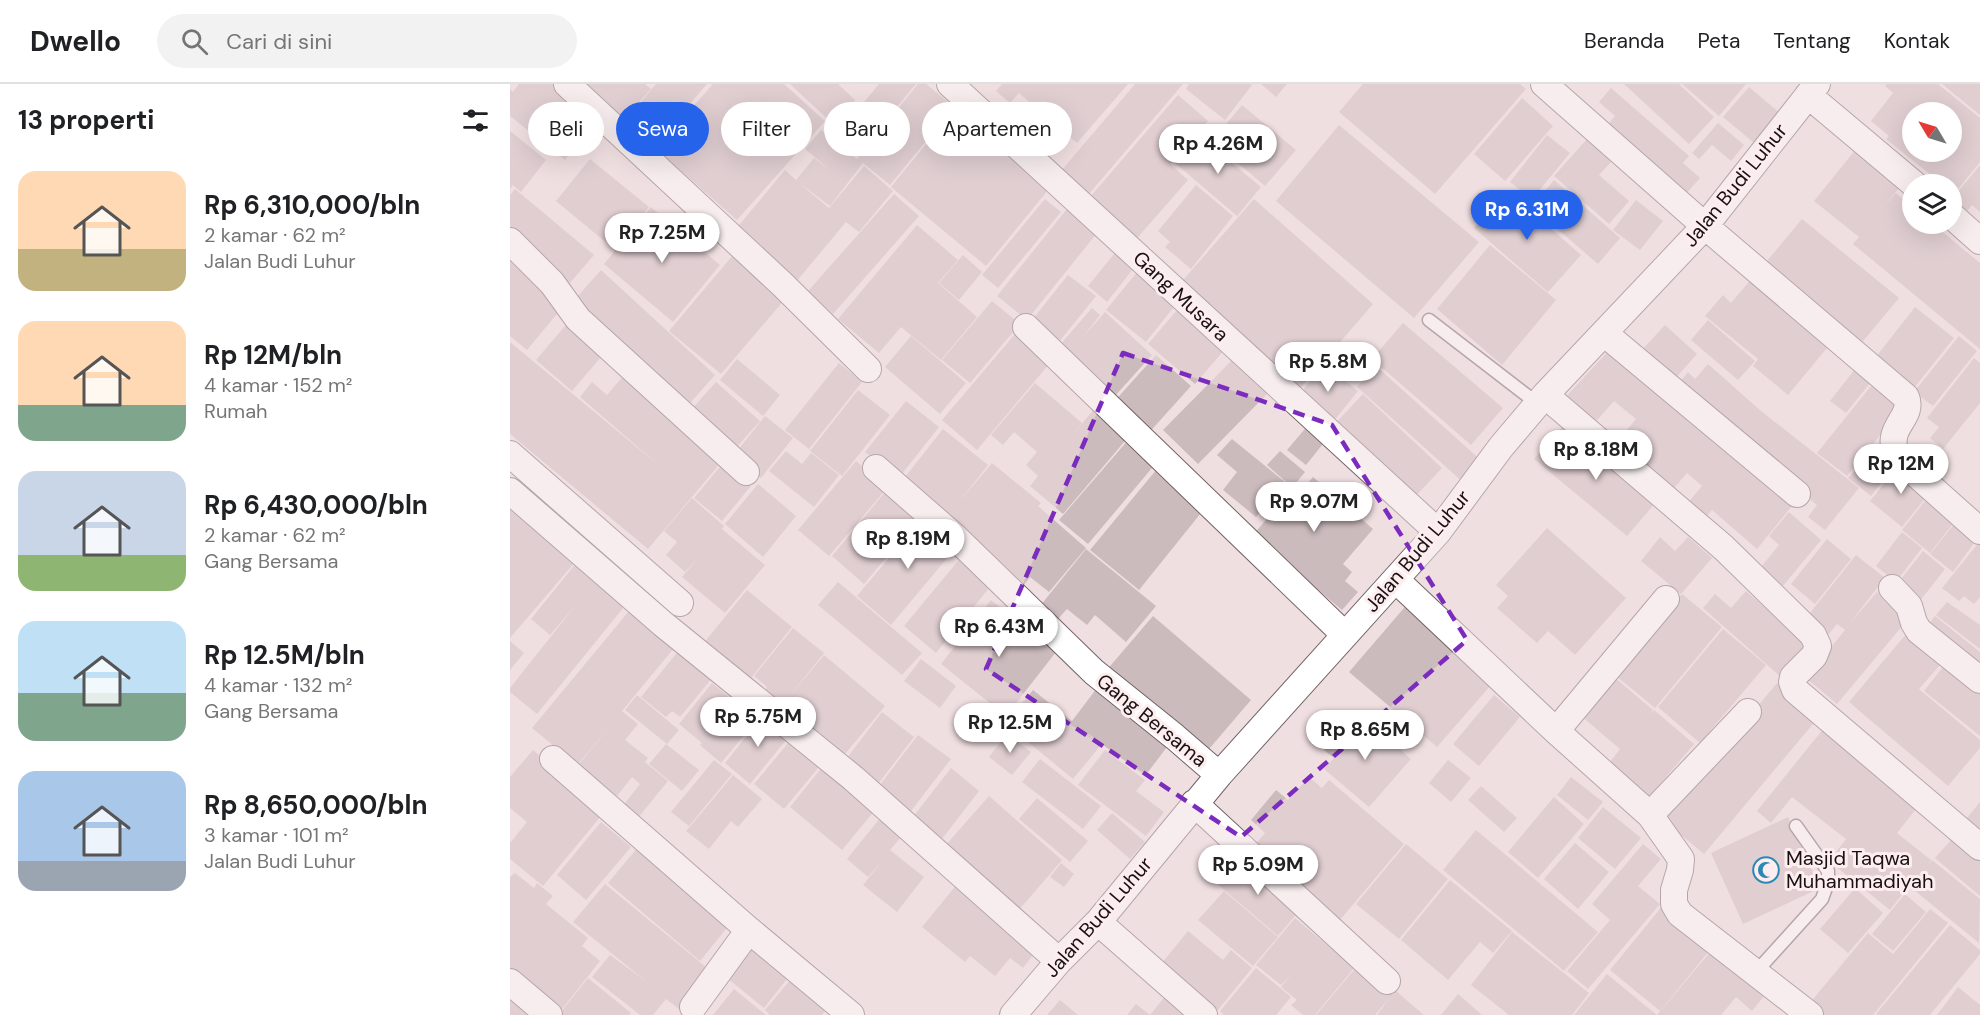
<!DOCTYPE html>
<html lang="id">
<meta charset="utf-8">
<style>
body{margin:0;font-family:"DM Sans",sans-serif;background:#f2f2f2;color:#202124;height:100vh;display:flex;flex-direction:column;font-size:22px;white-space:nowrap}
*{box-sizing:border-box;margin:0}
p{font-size:20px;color:#757577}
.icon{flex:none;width:33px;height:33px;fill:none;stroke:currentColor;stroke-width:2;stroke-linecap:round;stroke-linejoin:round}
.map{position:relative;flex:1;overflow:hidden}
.sheet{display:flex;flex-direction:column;background:#fff;width:510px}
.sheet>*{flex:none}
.top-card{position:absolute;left:18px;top:18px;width:570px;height:54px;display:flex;gap:12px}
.needle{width:39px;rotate:308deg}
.buttons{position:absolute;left:1392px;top:18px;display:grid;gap:12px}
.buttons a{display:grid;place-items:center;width:60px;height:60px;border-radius:50%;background:#fff;box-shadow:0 6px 24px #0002;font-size:30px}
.price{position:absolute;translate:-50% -51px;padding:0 14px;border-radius:21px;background:#fff;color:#222;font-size:20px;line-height:39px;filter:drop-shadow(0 2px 3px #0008)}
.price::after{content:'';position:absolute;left:50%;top:36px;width:18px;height:14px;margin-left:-9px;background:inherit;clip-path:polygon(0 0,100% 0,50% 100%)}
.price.current{background:#2563eb;color:#fff}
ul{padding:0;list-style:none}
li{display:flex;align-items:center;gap:18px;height:150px;padding:0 18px}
li span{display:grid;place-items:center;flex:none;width:168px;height:120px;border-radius:18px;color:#555}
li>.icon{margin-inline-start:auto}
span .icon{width:72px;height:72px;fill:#fffc;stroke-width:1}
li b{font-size:26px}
h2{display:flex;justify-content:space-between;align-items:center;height:72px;padding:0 18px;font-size:26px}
.chip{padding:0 21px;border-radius:27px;background:#fff;box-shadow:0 6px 24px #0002;font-size:21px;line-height:54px}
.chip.current{background:#2563eb;color:#fff}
header{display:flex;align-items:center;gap:36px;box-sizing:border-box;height:84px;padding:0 30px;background:#fff;border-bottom:2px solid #e0e0e0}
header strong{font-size:28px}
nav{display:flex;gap:33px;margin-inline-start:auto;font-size:21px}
.search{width:420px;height:54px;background:#f2f2f2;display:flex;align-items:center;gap:15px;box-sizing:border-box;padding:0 21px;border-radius:33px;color:#757577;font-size:22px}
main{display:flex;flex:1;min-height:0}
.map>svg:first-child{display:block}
.building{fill:#ccbbbd;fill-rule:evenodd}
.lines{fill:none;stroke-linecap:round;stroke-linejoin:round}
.service-casing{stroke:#716365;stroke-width:15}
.minor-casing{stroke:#716365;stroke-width:28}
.service{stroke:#fff;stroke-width:12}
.minor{stroke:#fff;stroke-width:26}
.marked{fill:none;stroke:#7b2cbf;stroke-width:4.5;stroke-dasharray:12 8;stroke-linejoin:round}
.labels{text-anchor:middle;stroke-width:6;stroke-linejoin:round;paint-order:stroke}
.street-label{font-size:20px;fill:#171112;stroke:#feedef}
.poi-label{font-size:20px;fill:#171112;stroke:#feedef;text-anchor:start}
</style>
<header>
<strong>Dwello</strong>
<div class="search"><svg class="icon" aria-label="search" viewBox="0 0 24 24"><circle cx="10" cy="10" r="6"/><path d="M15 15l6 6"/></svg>Cari di sini</div>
<nav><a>Beranda</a><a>Peta</a><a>Tentang</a><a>Kontak</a></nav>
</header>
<main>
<section class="sheet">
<h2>13 properti<svg class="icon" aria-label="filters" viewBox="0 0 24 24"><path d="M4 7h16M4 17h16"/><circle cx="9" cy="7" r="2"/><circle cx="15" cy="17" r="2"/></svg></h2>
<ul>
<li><span style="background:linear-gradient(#ffd9b3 65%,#c2b280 0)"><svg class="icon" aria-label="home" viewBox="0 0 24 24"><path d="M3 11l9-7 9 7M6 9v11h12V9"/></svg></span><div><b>Rp 6,310,000/bln</b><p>2 kamar · 62 m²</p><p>Jalan Budi Luhur</p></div></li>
<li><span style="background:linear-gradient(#ffd9b3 70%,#7fa58c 0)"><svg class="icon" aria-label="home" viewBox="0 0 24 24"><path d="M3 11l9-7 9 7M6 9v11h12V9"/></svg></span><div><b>Rp 12M/bln</b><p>4 kamar · 152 m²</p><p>Rumah</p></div></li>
<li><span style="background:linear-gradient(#c9d6e8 70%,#8fb573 0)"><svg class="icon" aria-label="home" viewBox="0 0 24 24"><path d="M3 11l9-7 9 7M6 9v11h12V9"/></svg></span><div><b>Rp 6,430,000/bln</b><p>2 kamar · 62 m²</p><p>Gang Bersama</p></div></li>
<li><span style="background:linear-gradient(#bfe0f5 60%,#7fa58c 0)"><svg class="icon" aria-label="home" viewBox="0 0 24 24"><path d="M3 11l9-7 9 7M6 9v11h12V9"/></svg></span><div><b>Rp 12.5M/bln</b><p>4 kamar · 132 m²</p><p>Gang Bersama</p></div></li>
<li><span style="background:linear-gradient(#a9c7e8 75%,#9aa5b1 0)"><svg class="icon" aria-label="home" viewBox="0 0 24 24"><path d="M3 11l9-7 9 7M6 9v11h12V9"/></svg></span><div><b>Rp 8,650,000/bln</b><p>3 kamar · 101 m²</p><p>Jalan Budi Luhur</p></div></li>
</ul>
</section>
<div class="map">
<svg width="1470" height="931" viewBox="0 0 1470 931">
<rect width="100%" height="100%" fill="#f0dfe1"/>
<path class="building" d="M9,0H49L89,32L55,76L0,32V5L3,8Z
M73,0H135L141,5L113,36Z
M146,0H197L142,64L113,39Z
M203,0H274L315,37L227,136L146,65Z
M280,0H328L345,16L323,40Z
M369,0H406L347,71L325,53Z
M408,0H416L444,23L380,101L353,79L320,122L288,98L319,124L354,82L383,107L349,148L336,138L286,198L225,146L275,86L286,96L304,74L322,88L295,65L311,46L347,75Z
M492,0H618L567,59L509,9L500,19L486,7Z
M625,0H673L578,111L551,87Z
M679,0H740L742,1L715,36L676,5Z
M751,0H777L766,13Z
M853,0H1010L1016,5L925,110L829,28Z
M1114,0H1169L1204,33L1179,60Z
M1172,0H1236L1209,32Z
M1377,0H1428L1470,34V78L1444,110L1442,108V100H1432L1376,55L1379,52L1361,37L1383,9L1375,2ZM1402,28H1442V68H1402Z
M1432,0H1470V31Z
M1239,3L1270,29L1244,59L1213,33Z
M1101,4L1179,72L1173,79L1190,94L1174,112L1096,43L1105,32L1089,18Z
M668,11L698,37L660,80L678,96L621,161L574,120Z
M1012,14L1043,42L995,97L964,70Z
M732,21L786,66L755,102L702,57Z
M443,27L538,106L476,182L381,103Z
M1208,39L1234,61L1221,77L1202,61L1189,75L1182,69Z
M829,41L969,158L904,234L766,117Z
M0,47L36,76L11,108L3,101L0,105Z
M688,51L751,103L727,132L665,79Z
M1037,51L1060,69L1022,115L1000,98Z
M1077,55L1102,77L1089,91L1119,117L1099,140L1044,92Z
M1346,65L1391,102L1372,124L1386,109L1402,123V140H1423L1470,179V265L1343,160L1349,153L1304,117Z
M80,75L139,123L104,165L46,117Z
M1470,81V128L1462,121L1451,134L1442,126V115Z
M1044,96L1110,154L1088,180L1022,123Z
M686,101L723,132L681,185L655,163L660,158L648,147Z
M5,105L84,171L59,200L0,150V111Z
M997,106L1071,171L1038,208L964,144Z
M384,110L409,132L323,230L298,207Z
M535,115L551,128L488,204L472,191Z
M744,115L863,220L787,308L667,203Z
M1126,116L1153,137L1130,166L1103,146Z
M141,123L210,181L163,238L94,180Z
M557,125L587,149L517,236L487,212Z
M1292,135L1389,214L1349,262L1252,183Z
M407,141L448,176L428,199L467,233L431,276L391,243L369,269L328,235Z
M980,161L1046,216L992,281L927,225Z
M608,165L627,180L597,218L578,202Z
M224,170L276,214L211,290L159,247Z
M0,171L56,219L17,266L0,252Z
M453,171L472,188L449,216L429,199Z
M91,186L205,291L172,328L60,221Z
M628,187L667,219L636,258L596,226Z
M558,191L586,212L549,258L522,236Z
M1243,193L1322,258L1278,311L1243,282L1248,275L1195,232L1213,211L1221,219Z
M482,217L510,240L460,299L432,276Z
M1405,223L1444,254L1404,304L1365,274Z
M582,224L590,231L573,253L595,228L642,271L604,313L548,263Z
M668,225L715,265L685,300L638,260Z
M61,235L97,266L62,307L26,276Z
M1198,236L1245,277L1228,296L1181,256Z
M893,239L993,324L961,361L862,275Z
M1155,241L1187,270L1164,296L1131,267Z
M505,250L540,279L467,366L432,336Z
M401,252L456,299L430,330L375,283Z
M1449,252L1467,267L1423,322L1404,308Z
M0,258L152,384L70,313L82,298L97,311L115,290L214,375L138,465L0,350Z
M1102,263L1282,422L1247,465L1202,426L1193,437L1175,422L1192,402L1177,389L1159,410L1103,363L1126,335L1104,317L1080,344L1052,317Z
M728,270L763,304L688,380L653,346Z
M646,271L681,302L636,352L601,321Z
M1464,274L1470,279V319L1433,365L1420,354L1429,343L1417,334Z
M227,275L270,311L253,332L210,296Z
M329,279L352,298L299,365L275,346Z
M814,280L848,307L823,338L789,311Z
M1198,280L1251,327L1349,404L1315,446L1298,433L1307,421L1227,358L1165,304L1178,288L1185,295Z
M866,282L974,379L955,400L847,303Z
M1345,285L1361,298L1336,329L1320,317Z
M206,298L250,337L223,367L179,328Z
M525,299L572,339L559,355L586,323L620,351L553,430L520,402L528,392L516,381L527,368L504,348L493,361L481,351Z
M1361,302L1391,325L1337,392L1307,369Z
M348,306L380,331L332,392L300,367Z
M853,310L932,384L901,417L821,344Z
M396,317L429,343L388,395L355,368Z
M255,332L283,354L251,394L223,372Z
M799,340L817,355L796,381L777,366Z
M1053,342L1147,417L1117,452L1024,375Z
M433,345L478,381L449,418L482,379L531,419L528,422L576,464L539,508L520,493L509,507L391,398Z
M619,355L647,378L578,460L549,436Z
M722,355L775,398L746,433L713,406L727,388L707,371Z
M1367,363L1388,377L1361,412L1338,394Z
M276,367L292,380L301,369L329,391L304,423L259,387Z
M770,367L795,388L786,399L793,405L803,393L863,445L833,480L842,488L835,497L848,508L832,526L743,451L783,404L757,381Z
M346,377L378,403L319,472L288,446Z
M213,379L241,402L212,437L184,414Z
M1390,380L1422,406L1392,443L1360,417Z
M647,385L695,424L629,506L580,466Z
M248,400L286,432L253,473L215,440Z
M380,402L413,430L354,500L322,472Z
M1422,408L1449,432L1420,469L1392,446Z
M182,414L214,442L212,445L255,481L215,529L172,493L188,474L175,488L156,471L167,458L154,447Z
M0,420L66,477L0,554Z
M1279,428L1311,456L1273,502L1251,483L1269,461L1259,452Z
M414,432L449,460L381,541L347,512Z
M1449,434L1467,455L1443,488L1420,470Z
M1037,444L1116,514L1065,571L1038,547L1027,559L987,524L998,512L986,501Z
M1392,448L1412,464L1386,498L1366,482Z
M1150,453L1165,467L1178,453L1202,474L1171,510L1131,477Z
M1317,455L1341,475L1305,520L1281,500Z
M1470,457V513L1464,520L1454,512L1449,517L1432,504Z
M576,465L646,522L616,558L585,531L577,541L557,525L547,536L530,522Z
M1413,467L1435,485L1406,522L1384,504Z
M1346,471L1375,494L1339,540L1367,508L1399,534L1327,620L1296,594L1335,546L1327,540L1318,551L1296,534Z
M452,472L484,498L426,569L394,542Z
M67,478L118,518L27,630L0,608V604L65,522L40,551L21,535Z
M328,498L412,569L392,591L308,521Z
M237,506L282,543L237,599L192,561Z
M1236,507L1301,563L1272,594L1193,524L1205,510L1221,524Z
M1172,510L1212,543L1145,624L1105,591Z
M481,516L546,568L496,632L431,580Z
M900,517L988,593L927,663L839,588Z
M1437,518L1470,541V565L1426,531Z
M124,521L169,558L112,627L128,640L115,656L138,674L135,678L158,697L127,735L112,723L130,700L122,693L107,712L68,681L102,640L67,681L22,644Z
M643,532L741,616L693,672L595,588Z
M1425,532L1470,568V594L1412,548Z
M1402,543L1437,573L1409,605L1470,656V664L1438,702L1339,618Z
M283,544L314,569L279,613L314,571L375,622L330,676L251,611L257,603L244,592Z
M1213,545L1256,581L1190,659L1148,623Z
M0,557L14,569L0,586Z
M174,560L208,587L170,633L162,627L156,633L131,613Z
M1440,574L1470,598V652L1414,607Z
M411,575L446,602L430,624L394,597Z
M1103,592L1143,626L1139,631L1144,626L1184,660L1139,713L1100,678L1110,665L1070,631Z
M202,599L225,618L217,628L225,619L246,637L211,679L190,661L192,659L169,640Z
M1267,599L1308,634L1194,770L1153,736Z
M590,600L663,655L635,692L566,641L591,661L563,695L495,639L523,606L562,637Z
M127,611L169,646L157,660L115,626Z
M984,611L1010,633L969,682L943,660Z
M372,628L404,653L365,704L333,679Z
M255,629L281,650L240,700L215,679Z
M857,636L901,675L859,723L814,685L824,674L814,666L837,640L846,648Z
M1314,644L1410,720L1387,749L1421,776L1417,781L1422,776L1470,815L1469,859L1399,802L1380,826L1319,777L1336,755L1282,713L1261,739L1247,727Z
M497,650L521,668L502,691L479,673Z
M408,651L441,675L398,731L366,706Z
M284,652L314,677L274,725L244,700Z
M156,660L189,686L172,707L139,680Z
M23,666L96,726L33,802L0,775V759L17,738L0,724V693Z
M595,666L635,696L626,707L654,728L636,752L568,701Z
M530,675L591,722L573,745L512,698Z
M204,676L222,690L179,742L161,728Z
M938,676L961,694L941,718L919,699Z
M317,677L370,720L332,766L280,723Z
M441,684L469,707L432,755L403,733Z
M223,691L252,715L228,743L221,737L199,765L176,747L199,720L205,725L199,720Z
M799,693L812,704L819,696L894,760L830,836L743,763L755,749L741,736L766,706L778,716Z
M1061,693L1093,718L1078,736L1047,711Z
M971,702L1007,734L994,748L958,716Z
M479,712L552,776L508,827L434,763Z
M1044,713L1074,740L1028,794L998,768Z
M527,714L578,757L560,778L509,735Z
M1470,718V746L1456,735Z
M1093,723L1131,754L1105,785L1068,754Z
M375,728L397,746L380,766L414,793L387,828L353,801L373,776L358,793L337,775Z
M602,729L635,758L620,775L587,746Z
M1278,733L1310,804L1233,840L1201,769Z
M91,738L121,763L76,816L47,791Z
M966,746L1088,848L1054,887L933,786Z
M1447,749L1470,768V812L1425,774Z
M1065,759L1099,788L1068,825L1034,795Z
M896,760L938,795L889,855L846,820Z
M1133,760L1151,775L1128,802L1150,820L1078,905L1057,887L1100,836L1082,820Z
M129,762L221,839L190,877L98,799Z
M727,772L790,826L768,852L705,798Z
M551,779L564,790L554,803L540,793Z
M5,789L24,804L27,799L43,812L36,820L78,854L72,862L90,877L49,929L0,887V793Z
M940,796L1002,847L983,869L970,858L938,896L891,856Z
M448,799L529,863L513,884L500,874L485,892L460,872L455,878L412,843Z
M95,800L202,888L170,926L156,915L143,931H130L82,893L100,871L137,898L63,838Z
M1345,804L1373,829L1338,869L1310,845Z
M714,807L768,853L743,882L688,836Z
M1395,810L1416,828L1383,867L1362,850Z
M1154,820L1204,861L1150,927L1100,886Z
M1420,825L1438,839L1363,931H1312L1299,920L1358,849L1383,870Z
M785,834L844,884L805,931H793L781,921L787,916L771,903L781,891L771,901L746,881Z
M1440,841L1470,866V870L1420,931H1368L1366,930Z
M678,847L713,876L721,866L742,884L708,926L652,879Z
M1002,848L1079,909L1062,931H999L961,901Z
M239,856L281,890L254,924L212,890Z
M1206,861L1259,906L1242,927L1226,913L1211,931H1147Z
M848,881L883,911L886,907L914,931H867L880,913L865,931H806Z
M746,884L781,913L766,931H714L710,927Z
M286,889L322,919L312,931H260L255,926Z
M1097,890L1126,914L1147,931H1064Z
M78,894L121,929L119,931H52L50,929Z
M0,901L25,921L17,931H0Z
M1448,903L1470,921V931H1427Z
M224,905L256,931H203Z
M657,910L682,931H617L626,920L640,931Z
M948,910L972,931H931Z
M550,916L568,931H537Z"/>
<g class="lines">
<g class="service-casing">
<path id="service" d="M919,236L1028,320
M1245,889L1312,815L1318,798V787L1286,742"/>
</g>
<g class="minor-casing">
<path id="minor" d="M57,0L273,201L358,285
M440,0L928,448
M1034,0L1195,142L1396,313C1405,335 1372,343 1388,374L1470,447
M1298,11L1404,100
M1442,132L1470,157
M0,157L42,199L68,235L236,388
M516,243L835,551
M1094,249L1287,410
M1035,311L1214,464L1303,551L1308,562L1304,572L1283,593L1282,598L1285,606L1470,763
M0,370L170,519
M366,384L445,453L584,588L665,653L709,691
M0,407L153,540L343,694L549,877
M886,496L1046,647L1140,731L1171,775L1170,786L1164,806V820L1170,830L1300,931
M1382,504L1399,522L1404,539L1409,547L1470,596
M1046,647L1156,515
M43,675L239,846L341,931
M684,719L877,897
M1140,731L1238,628
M588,838L694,931
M0,898L39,931
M183,923L239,846
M503,931L549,877L588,838L709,691L928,448L991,363L1035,311L1195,142L1307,0"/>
</g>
<use href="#service" class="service"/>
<use href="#minor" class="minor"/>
</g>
<path d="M0 0H1470V931H0ZM613,269L822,341L957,556L731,753L476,585Z" fill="#f0dfe1" fill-opacity=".55" fill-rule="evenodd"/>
<path class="marked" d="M613,269L822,341L957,556L731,753L476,585Z"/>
<defs>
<g id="mosque-ring" transform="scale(1.35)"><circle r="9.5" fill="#feedef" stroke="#2c89b5" stroke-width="1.5"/><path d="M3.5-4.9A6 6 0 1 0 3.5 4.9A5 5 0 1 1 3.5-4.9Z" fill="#2c89b5"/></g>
</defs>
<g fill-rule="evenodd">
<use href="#mosque-ring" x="1256" y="786"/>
</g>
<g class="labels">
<g class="street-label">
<text transform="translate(1225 101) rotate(-51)" y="7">Jalan Budi Luhur</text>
<text transform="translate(671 212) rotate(43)" y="7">Gang Musara</text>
<text transform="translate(907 467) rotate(-50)" y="7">Jalan Budi Luhur</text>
<text transform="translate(642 636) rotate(39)" y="7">Gang Bersama</text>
<text transform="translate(588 833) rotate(-49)" y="7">Jalan Budi Luhur</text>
</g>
<g class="poi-label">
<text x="1276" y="781">Masjid Taqwa<tspan x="1276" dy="23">Muhammadiyah</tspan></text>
</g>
</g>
</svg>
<div class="buttons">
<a><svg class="needle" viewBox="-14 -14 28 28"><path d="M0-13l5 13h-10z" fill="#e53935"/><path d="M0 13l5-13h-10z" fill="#757577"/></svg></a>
<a><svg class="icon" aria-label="layers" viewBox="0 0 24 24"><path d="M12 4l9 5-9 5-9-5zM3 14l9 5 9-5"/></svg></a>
</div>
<b class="price" style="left:708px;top:91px">Rp 4.26M</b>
<b class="price current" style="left:1017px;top:157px">Rp 6.31M</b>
<b class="price" style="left:152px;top:180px">Rp 7.25M</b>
<b class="price" style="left:818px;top:309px">Rp 5.8M</b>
<b class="price" style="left:1086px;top:397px">Rp 8.18M</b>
<b class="price" style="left:1391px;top:411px">Rp 12M</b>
<b class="price" style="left:804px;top:449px">Rp 9.07M</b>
<b class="price" style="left:398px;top:486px">Rp 8.19M</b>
<b class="price" style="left:489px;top:574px">Rp 6.43M</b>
<b class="price" style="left:248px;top:664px">Rp 5.75M</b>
<b class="price" style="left:500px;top:670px">Rp 12.5M</b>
<b class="price" style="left:855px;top:677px">Rp 8.65M</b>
<b class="price" style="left:748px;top:812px">Rp 5.09M</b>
<div class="top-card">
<a class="chip">Beli</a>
<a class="chip current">Sewa</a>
<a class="chip">Filter</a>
<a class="chip">Baru</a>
<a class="chip">Apartemen</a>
</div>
</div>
</main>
